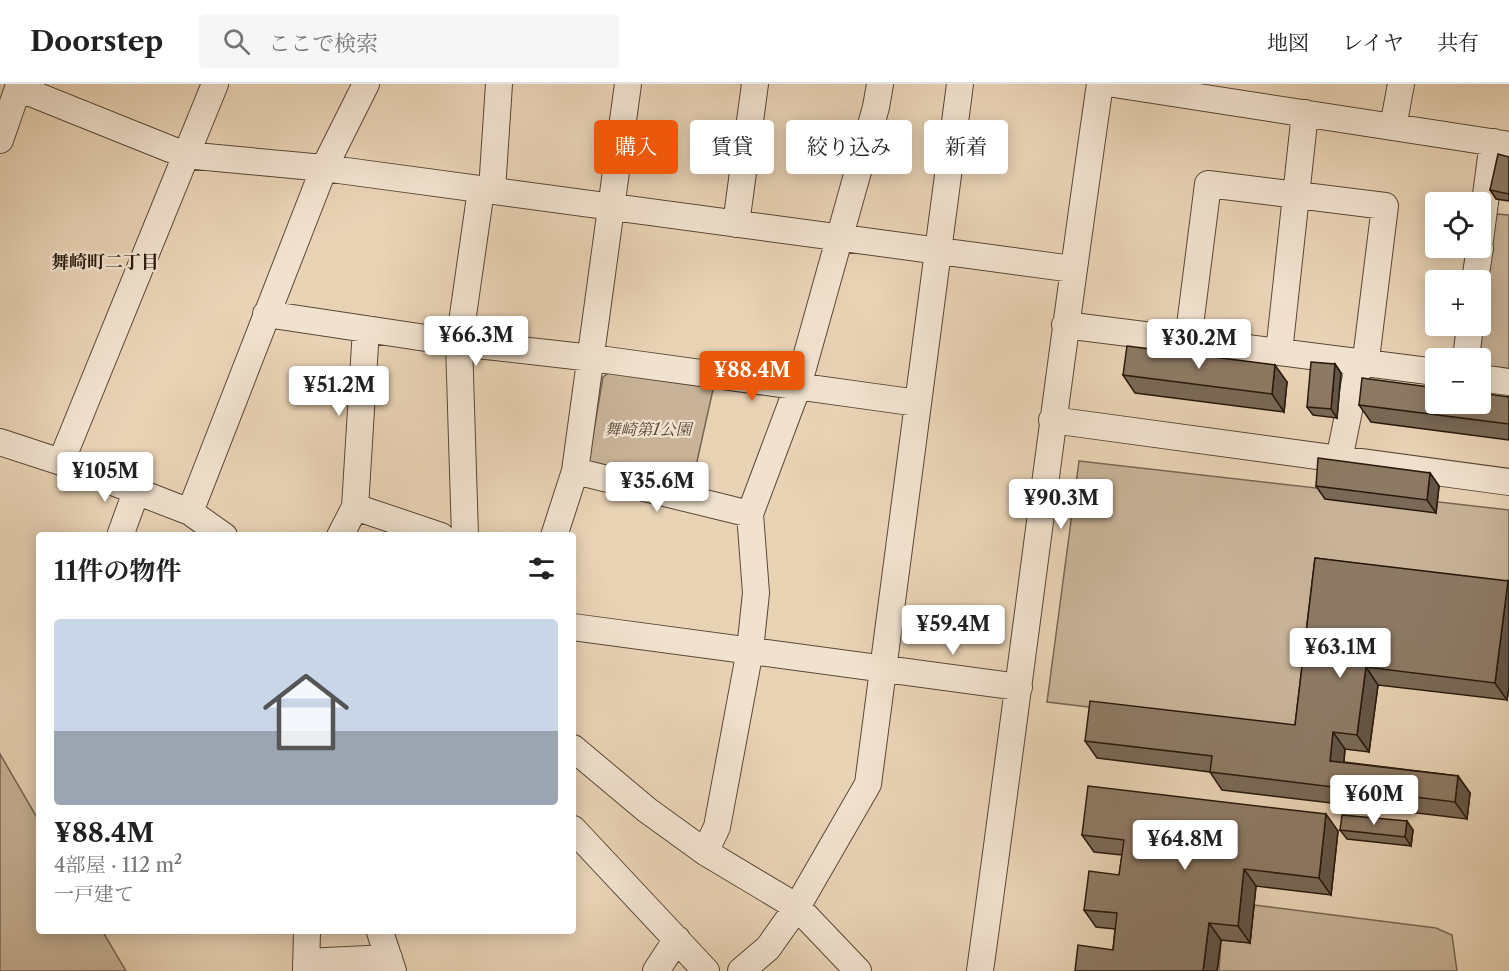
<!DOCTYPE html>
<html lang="ja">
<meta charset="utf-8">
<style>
body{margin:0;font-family:"Libre Caslon Text","Noto Serif JP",serif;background:#f6f6f6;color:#222;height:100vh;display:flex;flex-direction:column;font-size:22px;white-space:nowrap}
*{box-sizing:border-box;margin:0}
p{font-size:20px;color:#767676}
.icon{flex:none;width:33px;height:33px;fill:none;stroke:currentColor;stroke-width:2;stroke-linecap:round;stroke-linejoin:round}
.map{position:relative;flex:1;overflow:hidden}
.details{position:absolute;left:36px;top:448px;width:540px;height:402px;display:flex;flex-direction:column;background:#fff;border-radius:6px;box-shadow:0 3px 15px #0003}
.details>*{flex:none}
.guide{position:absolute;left:594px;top:36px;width:570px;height:54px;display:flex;gap:12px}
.buttons{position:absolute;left:1425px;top:108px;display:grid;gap:12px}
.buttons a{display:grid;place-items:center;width:66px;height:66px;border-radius:6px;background:#fff;box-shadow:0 3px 15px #0003;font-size:30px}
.price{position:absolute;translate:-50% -51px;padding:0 14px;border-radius:6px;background:#fff;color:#222;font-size:20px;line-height:39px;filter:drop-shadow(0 2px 3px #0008)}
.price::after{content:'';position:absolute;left:50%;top:36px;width:18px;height:14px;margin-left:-9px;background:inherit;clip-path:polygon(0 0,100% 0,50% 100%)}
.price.on{background:#ea580c;color:#fff}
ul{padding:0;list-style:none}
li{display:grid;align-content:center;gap:12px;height:318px;padding:0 18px}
li span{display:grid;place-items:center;height:186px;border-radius:6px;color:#555}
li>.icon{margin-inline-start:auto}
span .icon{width:108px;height:108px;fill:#fffc;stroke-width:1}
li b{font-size:26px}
h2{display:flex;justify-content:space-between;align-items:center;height:72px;padding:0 18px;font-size:26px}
.tag{padding:0 21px;border-radius:6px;background:#fff;box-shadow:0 3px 15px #0003;font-size:21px;line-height:54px}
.tag.on{background:#ea580c;color:#fff}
header{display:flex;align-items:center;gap:36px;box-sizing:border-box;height:84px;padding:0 30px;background:#fff;border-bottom:2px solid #e0e0e0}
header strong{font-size:28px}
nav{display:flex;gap:33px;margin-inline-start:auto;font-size:21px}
.search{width:420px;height:54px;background:#f6f6f6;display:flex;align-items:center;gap:15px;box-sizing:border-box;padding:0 21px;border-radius:6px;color:#767676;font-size:22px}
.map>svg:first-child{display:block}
.green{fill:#c8b398;stroke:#786652;stroke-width:1.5}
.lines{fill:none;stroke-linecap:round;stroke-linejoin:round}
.minor-casing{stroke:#594836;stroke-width:28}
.minor{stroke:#f1e2cf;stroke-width:26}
.wall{fill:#796956;stroke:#29190c;stroke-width:1.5}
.shaded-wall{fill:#635546;stroke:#29190c;stroke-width:1.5}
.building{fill:#8d7a64;stroke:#29190c;stroke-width:1.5}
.labels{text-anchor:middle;stroke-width:4.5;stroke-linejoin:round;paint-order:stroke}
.park-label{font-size:16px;font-style:italic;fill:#594736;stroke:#f1e2cf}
.neighbourhood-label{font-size:18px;font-weight:bold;fill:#29190c;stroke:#f1e2cf}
</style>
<header>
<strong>Doorstep</strong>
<div class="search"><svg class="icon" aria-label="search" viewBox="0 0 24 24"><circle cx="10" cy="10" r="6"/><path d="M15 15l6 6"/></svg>ここで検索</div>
<nav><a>地図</a><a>レイヤ</a><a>共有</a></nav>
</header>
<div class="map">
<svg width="1509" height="887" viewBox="0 0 1509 887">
<rect width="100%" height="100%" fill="#e9d3b5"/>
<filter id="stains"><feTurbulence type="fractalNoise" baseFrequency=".00333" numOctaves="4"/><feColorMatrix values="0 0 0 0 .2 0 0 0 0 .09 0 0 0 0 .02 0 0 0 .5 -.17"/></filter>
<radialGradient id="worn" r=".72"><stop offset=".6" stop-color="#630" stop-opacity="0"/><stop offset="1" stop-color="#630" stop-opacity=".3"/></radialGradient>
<path class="green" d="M1496,130L1509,131V287L1481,284L1480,274H1472L1480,242L1481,225Z
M613,286L714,301L690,409L588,381L603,293Z
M1079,377L1509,426V509L1301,648L1047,618Z
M0,670L39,737V848H103L126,887H0Z
M1254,821L1436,844L1452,851L1457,887H1219L1221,856L1250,859Z"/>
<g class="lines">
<g class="minor-casing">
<path id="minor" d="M19,0L18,4L185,71L324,84L1073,185
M1114,0L1509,61
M1393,43L1401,0
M0,56L18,4
M492,106L499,0
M736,140L755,0
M1480,156L1493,58
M1475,196L1480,164
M266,230L459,259L592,274L918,319
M1065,241L1436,288
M1188,257L1208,100L1385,122L1367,267L1356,292L1339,376
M1279,268L1305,29
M1466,274L1470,242
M1480,294L1509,298
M1052,336L1509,398
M0,358L61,378L190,428L224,452
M61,378L215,0
M575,387L750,430
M355,423L441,452
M190,428L324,84L366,0
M120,452L136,408
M340,452L355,423L366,245
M465,452L459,259L481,106
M554,452L575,387L628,0
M573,543L1019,603
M573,664L647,726L705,768L797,823L858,887
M573,745L706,887
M705,768L717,743L750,566L756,509L750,430L798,302L876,23L880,0
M380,848L393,887
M306,878L389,874
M306,887L307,848
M656,887L677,855
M741,887L768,864L797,823L868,700L960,0
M980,887C1021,591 1057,295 1100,0"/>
</g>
<use href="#minor" class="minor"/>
</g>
<path class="wall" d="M1509,73V117L1496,115L1490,106Z
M1335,280L1341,289L1337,334L1313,331L1307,323Z
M1123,291L1287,298L1284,328L1135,309Z
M1509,313V356L1371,338L1359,321Z
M1430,389L1439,402L1436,429L1325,415L1316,402Z
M1315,474L1509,499V603L1507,616L1378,601L1369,668L1345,665L1344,678L1458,692L1470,709L1467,735L1222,706L1210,688L1097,674L1085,657L1295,641Z
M1340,746H1413L1411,762L1347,755Z
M1338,747L1331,811L1256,802L1250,859L1221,856L1217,887H1075L1113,866L1115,845L1096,843L1084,826L1119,791L1122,771L1094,768L1082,751Z"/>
<path class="shaded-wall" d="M1335,280L1341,289L1337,334L1331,325Z
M1275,281L1287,298L1284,328L1272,310Z
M1430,389L1439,402L1436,429L1427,416Z
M1508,497L1509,499V603L1507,616L1495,599Z
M1366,583L1378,601L1369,668L1357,651Z
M1333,648L1345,665L1342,694L1330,677Z
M1458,692L1470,709L1467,735L1455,718Z
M1326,730L1338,747L1331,811L1319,794Z
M1407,737L1413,746L1411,762L1405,753Z
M1244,785L1256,802L1250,859L1238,842Z
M1209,839L1221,856L1217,887H1203Z"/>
<path class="building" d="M1498,70L1509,73V110L1490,106Z
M1127,262L1275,281L1272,310L1123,291Z
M1311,278L1335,280L1331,325L1307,323Z
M1362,294L1436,304V320H1480V309L1509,313V340L1359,321Z
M1318,374L1430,389L1427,416L1316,402Z
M1315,474L1508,497L1495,599L1366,583L1357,651L1333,648L1330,677L1458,692L1455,718L1210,688L1212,672L1085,657L1090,617L1295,641Z
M1088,702L1326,730L1319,794L1244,785L1238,842L1209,839L1203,887H1075L1078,861L1113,866L1117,829L1084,826L1089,787L1119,791L1124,756L1082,751Z
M1342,731L1407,737L1405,753L1340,746Z"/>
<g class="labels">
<g class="park-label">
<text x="648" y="351">舞崎第1公園</text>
</g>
<g class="neighbourhood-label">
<text x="105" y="184">舞崎町二丁目</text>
</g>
</g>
<rect width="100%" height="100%" filter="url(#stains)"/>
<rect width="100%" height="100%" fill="url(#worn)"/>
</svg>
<div class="buttons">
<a><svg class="icon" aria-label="locate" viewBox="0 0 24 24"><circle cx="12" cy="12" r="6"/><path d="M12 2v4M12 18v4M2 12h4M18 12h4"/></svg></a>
<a>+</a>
<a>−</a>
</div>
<b class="price" style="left:476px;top:283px">¥66.3M</b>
<b class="price" style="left:1199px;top:286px">¥30.2M</b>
<b class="price on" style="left:752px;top:318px">¥88.4M</b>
<b class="price" style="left:339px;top:333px">¥51.2M</b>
<b class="price" style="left:105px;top:419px">¥105M</b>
<b class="price" style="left:657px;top:429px">¥35.6M</b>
<b class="price" style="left:1061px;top:446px">¥90.3M</b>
<b class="price" style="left:953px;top:572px">¥59.4M</b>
<b class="price" style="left:1340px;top:595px">¥63.1M</b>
<b class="price" style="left:1374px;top:742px">¥60M</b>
<b class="price" style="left:1185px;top:787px">¥64.8M</b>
<div class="guide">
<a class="tag on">購入</a>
<a class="tag">賃貸</a>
<a class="tag">絞り込み</a>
<a class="tag">新着</a>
</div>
<section class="details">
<h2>11件の物件<svg class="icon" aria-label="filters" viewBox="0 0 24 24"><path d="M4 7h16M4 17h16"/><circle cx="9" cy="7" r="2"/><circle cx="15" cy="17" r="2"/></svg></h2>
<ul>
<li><span style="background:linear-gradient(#c9d6e8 60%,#9aa5b1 0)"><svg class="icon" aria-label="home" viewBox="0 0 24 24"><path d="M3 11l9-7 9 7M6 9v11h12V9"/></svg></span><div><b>¥88.4M</b><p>4部屋 · 112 m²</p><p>一戸建て</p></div></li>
</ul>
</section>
</div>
